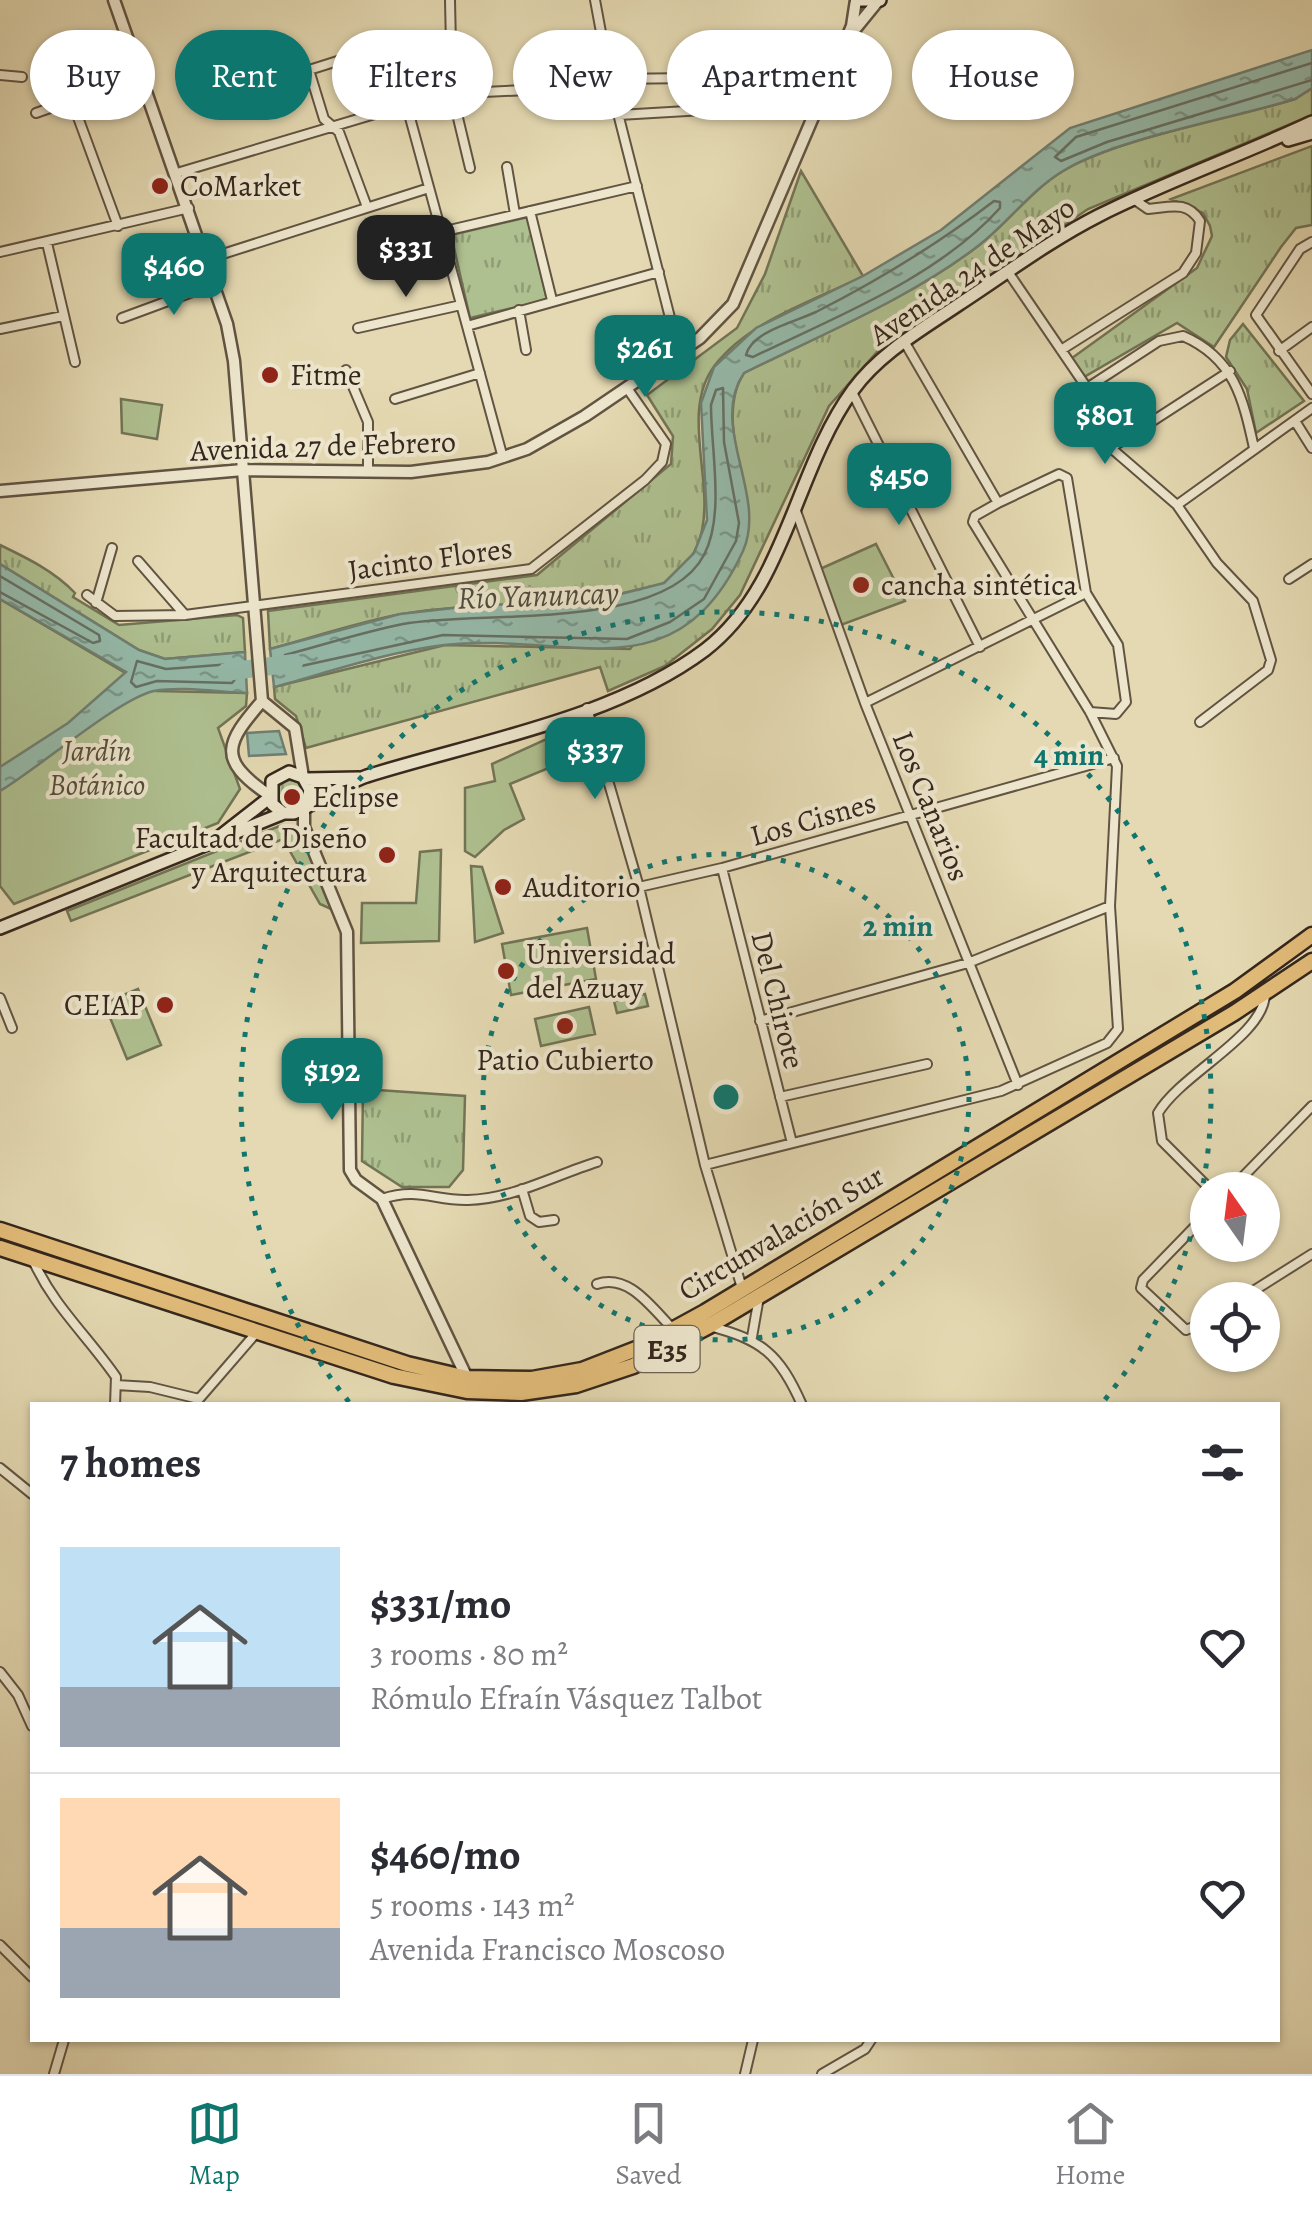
<!DOCTYPE html>
<meta charset="utf-8">
<style>
body{margin:0;font-family:Alegreya,serif;background:#f2f2f3;color:#2b2b33;height:100vh;display:flex;flex-direction:column;font-size:38px;white-space:nowrap}
*{box-sizing:border-box;margin:0}
p{font-size:32px;color:#7c7c81}
.icon{flex:none;width:55px;height:55px;fill:none;stroke:currentColor;stroke-width:2;stroke-linecap:round;stroke-linejoin:round}
.map{position:relative;flex:1;overflow:hidden}
.panel{position:absolute;left:30px;top:1402px;width:1250px;height:640px;display:flex;flex-direction:column;background:#fff;border-radius:0px;box-shadow:0 2px 8px #0004}
.panel>*{flex:none}
.hud{position:absolute;left:30px;top:30px;width:1252px;height:90px;display:flex;gap:20px}
.needle{width:65px;rotate:346deg}
.buttons{position:absolute;left:1190px;top:1172px;display:grid;gap:20px}
.buttons a{display:grid;place-items:center;width:90px;height:90px;border-radius:50%;background:#fff;box-shadow:0 2px 8px #0004;font-size:50px}
.price{position:absolute;translate:-50% -85px;padding:0 22px;border-radius:20px;background:#0f766e;color:#fff;font-size:32px;line-height:65px;filter:drop-shadow(0 2px 5px #0008)}
.price::after{content:'';position:absolute;left:50%;top:60px;width:30px;height:22px;margin-left:-15px;background:inherit;clip-path:polygon(0 0,100% 0,50% 100%)}
.price.current{background:#222;color:#fff}
ul{padding:0;list-style:none}
li{display:flex;align-items:center;gap:30px;height:250px;padding:0 30px}
li+li{border-top:2px solid #e1e1e2}
li span{display:grid;place-items:center;flex:none;width:280px;height:200px;border-radius:0px;color:#555}
li>.icon{margin-inline-start:auto}
span .icon{width:120px;height:120px;fill:#fffc;stroke-width:1}
li b{font-size:42px}
h2{display:flex;justify-content:space-between;align-items:center;height:120px;padding:0 30px;font-size:42px}
.tag{padding:0 35px;border-radius:45px;background:#fff;box-shadow:0 2px 8px #0004;font-size:35px;line-height:90px}
.tag.current{background:#0f766e;color:#fff}
.menu{display:flex;justify-content:space-around;align-items:center;height:140px;border-top:2px solid #e1e1e2;background:#fff;font-size:28px;color:#7c7c81}
.menu a{display:grid;justify-items:center;gap:5px}
.menu .current{color:#0f766e}
.map>svg:first-child{display:block}
.grass{fill:url(#grass-tufts);stroke:#727456;stroke-width:2.5}
.garden{fill:#afc090;stroke:#727456;stroke-width:2.5}
.water{fill:url(#water-ripples);stroke:#6f7f72;stroke-width:2.5}
.lines{fill:none;stroke-linecap:round;stroke-linejoin:round}
.shore{stroke:#657064;stroke-width:2.5}
.river{stroke:#95baaa;stroke-width:18}
.minor-casing{stroke:#615442;stroke-width:12}
.tertiary-casing{stroke:#615442;stroke-width:15}
.secondary-casing{stroke:#35271d;stroke-width:16}
.trunk-casing{stroke:#35271d;stroke-width:19}
.minor{stroke:#ede6cd;stroke-width:8}
.tertiary{stroke:#ede6cd;stroke-width:10}
.secondary{stroke:#ede6cd;stroke-width:11}
.trunk{stroke:#e2bc79;stroke-width:14}
.ring{fill:none;stroke:#0f766e;stroke-width:5;stroke-dasharray:5 10}
.poi-dot{fill:#8f2418;stroke:#ede6cd;stroke-width:4}
.labels{text-anchor:middle;stroke-width:8;stroke-linejoin:round;paint-order:stroke}
.shield{fill:#ede6cd;stroke:#6c6052;stroke-width:2.5}
.shield-label{font-size:28px;font-weight:bold;fill:#35271d}
.poi-label{font-size:30px;fill:#35271d;stroke:#ede6cd;text-anchor:start}
.street-label{font-size:30px;fill:#35271d;stroke:#ede6cd}
.park-label{font-size:30px;font-style:italic;fill:#544d3a;stroke:#ede6cd}
.water-label{font-size:32px;font-style:italic;fill:#4d4c40;stroke:#ede6cd}
.centre{fill:#0f766e;stroke:#ede6cd;stroke-width:5}
.ring-label{font-size:30px;text-anchor:middle;font-weight:bold;fill:#0f766e;stroke:#ede6cd;stroke-width:8;stroke-linejoin:round;paint-order:stroke}
</style>
<div class="map">
<svg width="1312" height="2074" viewBox="0 0 1312 2074">
<defs>
<pattern id="grass-tufts" width="24" height="20" patternUnits="userSpaceOnUse" patternTransform="scale(2.5)"><rect width="24" height="20" fill="#afc090"/><path d="M3 7l-1-3M5 7V3M7 7l1-3M15 17l-1-3M17 17v-4M19 17l1-3" fill="none" stroke="#8f9c75"/></pattern>
<pattern id="water-ripples" width="26" height="14" patternUnits="userSpaceOnUse" patternTransform="scale(2.5)"><rect width="26" height="14" fill="#95baaa"/><path d="M2 4q2-2 4 0t4 0M15 11q2-2 4 0t4 0" fill="none" stroke="#7a978a"/></pattern>
</defs>
<rect width="100%" height="100%" fill="#e4d9b2"/>
<filter id="stains"><feTurbulence type="fractalNoise" baseFrequency=".002" numOctaves="4"/><feColorMatrix values="0 0 0 0 .2 0 0 0 0 .09 0 0 0 0 .02 0 0 0 .5 -.17"/></filter>
<radialGradient id="worn" r=".72"><stop offset=".6" stop-color="#630" stop-opacity="0"/><stop offset="1" stop-color="#630" stop-opacity=".3"/></radialGradient>
<path class="grass" d="M1312,88V115L1088,209L877,352L829,406L740,595L712,629L665,666L608,691L600,667L306,748L296,716L275,699L274,687L445,645L630,649L746,499C739,462 721,407 744,373C822,334 909,299 978,246C1008,223 1030,191 1063,171C1116,139 1232,118 1295,99Z
M1312,146V225L1296,228L1281,247L1214,347L1177,323L1084,377L1072,358L1197,268L1212,236L1210,226L1203,213L1171,199Z
M801,171L863,276C814,301 750,320 715,365C667,428 748,531 664,583C655,588 639,589 628,592C554,610 477,601 402,614C358,622 314,637 270,649L268,611L537,575L671,464L673,436L647,395L737,328L765,274Z
M528,217L547,300L470,318L451,235Z
M1243,324L1304,401L1256,433L1247,389L1226,357L1230,340Z
M0,545C27,558 54,571 75,593L73,597L119,625L237,615L243,618L245,652L165,659L139,650L0,564Z
M276 794a14 14 0 1 1 28 0a14 14 0 1 1-28 0Z
M363,1089L465,1096L463,1170L449,1187H402L362,1161Z"/>
<path class="garden" d="M121,399L162,405L157,439L122,433Z
M876,544L905,601L841,625L820,569Z
M0,599L156,691L247,693L246,706L218,728L240,789L218,823L14,904L0,886Z
M575,726L583,727L591,738L560,751L563,762L510,784L524,819L504,830L475,857L465,851V788L495,781L492,764Z
M282,825L299,830L331,909L320,904L283,839L71,921L67,911Z
M441,850L439,941L361,943L362,903H416L420,852Z
M471,866L482,867L503,933L475,942Z
M587,928L596,979L511,995L502,944Z
M138,989L161,1045L127,1059L104,1003Z
M645,994L648,1006L617,1013L614,1001Z
M589,1007L595,1034L541,1046L535,1019Z"/>
<path class="water" d="M1312,50V88L1295,99C1232,119 1116,138 1063,171C1030,191 1008,223 978,246C909,299 822,334 744,373C708,426 768,495 743,551C675,698 567,631 444,645C387,652 329,672 274,687L270,649L400,614L480,605L589,602L664,583L694,553L707,520L701,403L714,367L756,328L863,276L941,230L1070,128Z
M0,564L139,650L165,659L245,652L247,693C218,692 182,686 154,691C118,699 39,768 0,791V767L68,723L126,672L0,599Z
M279,731L286,754L249,756L247,733Z"/>
<g class="lines">
<path class="shore" d="M1312,63L1076,137L1055,157L1061,161L1107,142L1312,80
M994,201L1000,202V208C937,278 837,316 753,357L746,355C752,331 795,322 816,312C879,280 938,244 994,201Z
M723,388L724,442L739,523L736,541L704,599L670,622L627,639L443,635L283,670L285,655C323,645 363,632 403,624C480,610 664,632 704,555C725,515 711,451 711,405L716,390Z
M0,576L99,635L100,641L93,643L0,592
M137,661L166,669L232,664L236,678L232,683L157,681L136,687L131,682Z"/>
<path class="river" d="M226,672L294,663"/>
<g class="minor-casing">
<path id="minor" d="M450,0L452,93L470,168
M595,0L611,86L679,353
M0,75L22,77
M610,79L695,78
M72,101L118,226
M406,103L503,458
M36,113L140,76
M619,115L704,110
M507,167L515,214
M177,173L442,94L611,86
M367,207L339,132L324,119L309,70L382,47
M530,211L552,300
M441,232L637,186
M1312,242L1300,249L1256,315L1312,394
M47,243L75,362
M0,252L189,208
M207,259L429,188
M1008,272L1087,388L1111,448L1177,505L1217,563L1253,601L1271,660L1268,670L1200,722
M519,310L526,350
M122,318L214,284
M467,326L659,272
M358,328L461,305
M0,329L63,316
M1061,350L1183,273L1196,253L1200,221C1187,200 1170,207 1148,209L1135,200
M1279,351L1312,327
M346,370L368,422V472
M1087,388L1159,341L1183,336C1234,358 1243,398 1254,448
M852,392L980,647
M395,399L480,373
M1295,421L1312,448
M1111,448L1230,371
M998,503L1059,474L1067,478L1086,593L1118,645L1126,702L1116,714L1090,712
M1177,505L1312,408
M796,511L865,703L1018,1085
M138,561L185,615
M1289,579L1312,564
M87,595L115,616L185,615L531,569L645,480L662,462L666,444L627,388
M96,603L112,548
M865,703L1086,593
M587,708L639,887L705,1165L742,1288
M722,868L792,1143
M639,887L722,868L1114,758
M0,998L12,1028
M760,1021L968,963L1110,906
M780,1097L927,1064
M705,1165L1001,1091L1107,1043L1118,1029L1110,906L1117,766L1090,712L973,522L975,516L998,503L904,341
M522,1189L530,1216L539,1222L554,1220
M1211,1190L1162,1141L1158,1113C1182,1073 1264,1036 1265,994
M1230,1190L1312,1106
M382,1199C418,1187 435,1201 468,1200C513,1199 555,1175 597,1162
M1208,1213L1143,1280L1141,1288L1186,1330L1208,1321
M32,1258C53,1306 87,1335 116,1377L115,1405
M597,1284C630,1273 653,1310 674,1330
M1239,1300L1312,1254
M709,1326C762,1340 779,1353 802,1405
M752,1337L759,1297
M116,1385L150,1387L199,1399L257,1332
M0,1468L32,1494
M0,1672L18,1695L32,1726
M0,1945L32,1977
M54,2074L64,2040
M745,2074L753,2040
M822,2074L865,2049L871,2040"/>
</g>
<g class="tertiary-casing">
<path id="tertiary" d="M114,0L227,324L234,361L262,701L295,728L303,777
M855,29L877,2
M0,491L243,470L411,472L488,462L527,449L585,416L700,338L733,304L852,26L856,0
M262,701C226,743 216,759 269,795
M304,808V827L347,932L350,1170L356,1180L382,1199L467,1378"/>
</g>
<g class="secondary-casing">
<path id="secondary" d="M858,0H880
M1288,140L1312,133
M305,779L359,778
M307,804L310,790L303,777L289,772L272,781V804L283,813H294C318,803 341,785 367,776C475,742 613,719 705,650C787,587 794,471 853,390C879,354 921,330 958,305C1004,275 1049,241 1098,216C1167,181 1242,155 1312,122
M219,837L269,798
M0,928L284,813"/>
</g>
<g class="trunk-casing">
<path id="trunk" d="M0,1230L407,1364L467,1378L532,1379L582,1370L641,1347L705,1312L1235,991L1312,935
M0,1248L394,1376L467,1391L521,1393L576,1385L633,1366L709,1326L1234,1013L1312,961"/>
</g>
<use href="#minor" class="minor"/>
<use href="#tertiary" class="tertiary"/>
<use href="#secondary" class="secondary"/>
<use href="#trunk" class="trunk"/>
</g>
<g class="ring">
<circle cx="726" cy="1097" r="243"/>
<path d="M349 1402A485 485 0 1 1 1103 1402"/>
</g>
<g class="poi-dot">
<circle cx="160" cy="186" r="10"/>
<circle cx="270" cy="375" r="10"/>
<circle cx="861" cy="585" r="10"/>
<circle cx="292" cy="797" r="10"/>
<circle cx="387" cy="855" r="10"/>
<circle cx="503" cy="887" r="10"/>
<circle cx="506" cy="971" r="10"/>
<circle cx="165" cy="1005" r="10"/>
<circle cx="565" cy="1026" r="10"/>
</g>
<g class="labels">
<rect class="shield" x="634.5" y="1326" width="65" height="46" rx="8"/>
<g class="shield-label">
<text x="667" y="1359">E35</text>
</g>
<g class="poi-label">
<text x="180" y="196">CoMarket</text>
<text x="290" y="385">Fitme</text>
<text x="881" y="595">cancha sintética</text>
<text x="312" y="807">Eclipse</text>
<text x="367" y="848" text-anchor="end">Facultad de Diseño<tspan x="367" dy="34">y Arquitectura</tspan></text>
<text x="523" y="897">Auditorio</text>
<text x="526" y="964">Universidad<tspan x="526" dy="34">del Azuay</tspan></text>
<text x="145" y="1015" text-anchor="end">CEIAP</text>
<text x="565" y="1070" text-anchor="middle">Patio Cubierto</text>
</g>
<g class="street-label">
<text transform="translate(972 271) rotate(-34)" y="10">Avenida 24 de Mayo</text>
<text transform="translate(323 446) rotate(-2)" y="10">Avenida 27 de Febrero</text>
<text transform="translate(430 559) rotate(-8)" y="10">Jacinto Flores</text>
<text transform="translate(931 806) rotate(68)" y="10">Los Canarios</text>
<text transform="translate(813 819) rotate(-16)" y="10">Los Cisnes</text>
<text transform="translate(778 1000) rotate(76)" y="10">Del Chirote</text>
<text transform="translate(781 1233) rotate(-31)" y="10">Circunvalación Sur</text>
</g>
<g class="park-label">
<text x="97" y="761">Jardín<tspan x="97" dy="34">Botánico</tspan></text>
</g>
<g class="water-label">
<text transform="translate(538 595) rotate(-2)" y="11">Río Yanuncay</text>
</g>
</g>
<circle cx="726" cy="1097" r="15" class="centre"/>
<g class="ring-label">
<text x="1069" y="765">4 min</text>
<text x="898" y="936">2 min</text>
</g>
<rect width="100%" height="100%" filter="url(#stains)"/>
<rect width="100%" height="100%" fill="url(#worn)"/>
</svg>
<div class="buttons">
<a><svg class="needle" viewBox="-14 -14 28 28"><path d="M0-13l5 13h-10z" fill="#e53935"/><path d="M0 13l5-13h-10z" fill="#7c7c81"/></svg></a>
<a><svg class="icon" aria-label="locate" viewBox="0 0 24 24"><circle cx="12" cy="12" r="6"/><path d="M12 2v4M12 18v4M2 12h4M18 12h4"/></svg></a>
</div>
<b class="price current" style="left:406px;top:300px">$331</b>
<b class="price" style="left:174px;top:318px">$460</b>
<b class="price" style="left:645px;top:400px">$261</b>
<b class="price" style="left:1105px;top:467px">$801</b>
<b class="price" style="left:899px;top:528px">$450</b>
<b class="price" style="left:595px;top:802px">$337</b>
<b class="price" style="left:332px;top:1123px">$192</b>
<div class="hud">
<a class="tag">Buy</a>
<a class="tag current">Rent</a>
<a class="tag">Filters</a>
<a class="tag">New</a>
<a class="tag">Apartment</a>
<a class="tag">House</a>
</div>
<section class="panel">
<h2>7 homes<svg class="icon" aria-label="filters" viewBox="0 0 24 24"><path d="M4 7h16M4 17h16"/><circle cx="9" cy="7" r="2"/><circle cx="15" cy="17" r="2"/></svg></h2>
<ul>
<li><span style="background:linear-gradient(#bfe0f5 70%,#9aa5b1 0)"><svg class="icon" aria-label="home" viewBox="0 0 24 24"><path d="M3 11l9-7 9 7M6 9v11h12V9"/></svg></span><div><b>$331/mo</b><p>3 rooms · 80 m²</p><p>Rómulo Efraín Vásquez Talbot</p></div><svg class="icon" aria-label="heart" viewBox="0 0 24 24"><path d="M12 20l-8-8c-3-5 5-10 8-4 3-6 11-1 8 4z"/></svg></li>
<li><span style="background:linear-gradient(#ffd9b3 65%,#9aa5b1 0)"><svg class="icon" aria-label="home" viewBox="0 0 24 24"><path d="M3 11l9-7 9 7M6 9v11h12V9"/></svg></span><div><b>$460/mo</b><p>5 rooms · 143 m²</p><p>Avenida Francisco Moscoso</p></div><svg class="icon" aria-label="heart" viewBox="0 0 24 24"><path d="M12 20l-8-8c-3-5 5-10 8-4 3-6 11-1 8 4z"/></svg></li>
</ul>
</section>
</div>
<nav class="menu">
<a class="current"><svg class="icon" aria-label="map" viewBox="0 0 24 24"><path d="M3 6l6-2 6 2 6-2v14l-6 2-6-2-6 2zM9 4v14M15 6v14"/></svg>Map</a>
<a><svg class="icon" aria-label="saved" viewBox="0 0 24 24"><path d="M7 4h10v16l-5-4-5 4z"/></svg>Saved</a>
<a><svg class="icon" aria-label="home" viewBox="0 0 24 24"><path d="M3 11l9-7 9 7M6 9v11h12V9"/></svg>Home</a>
</nav>
